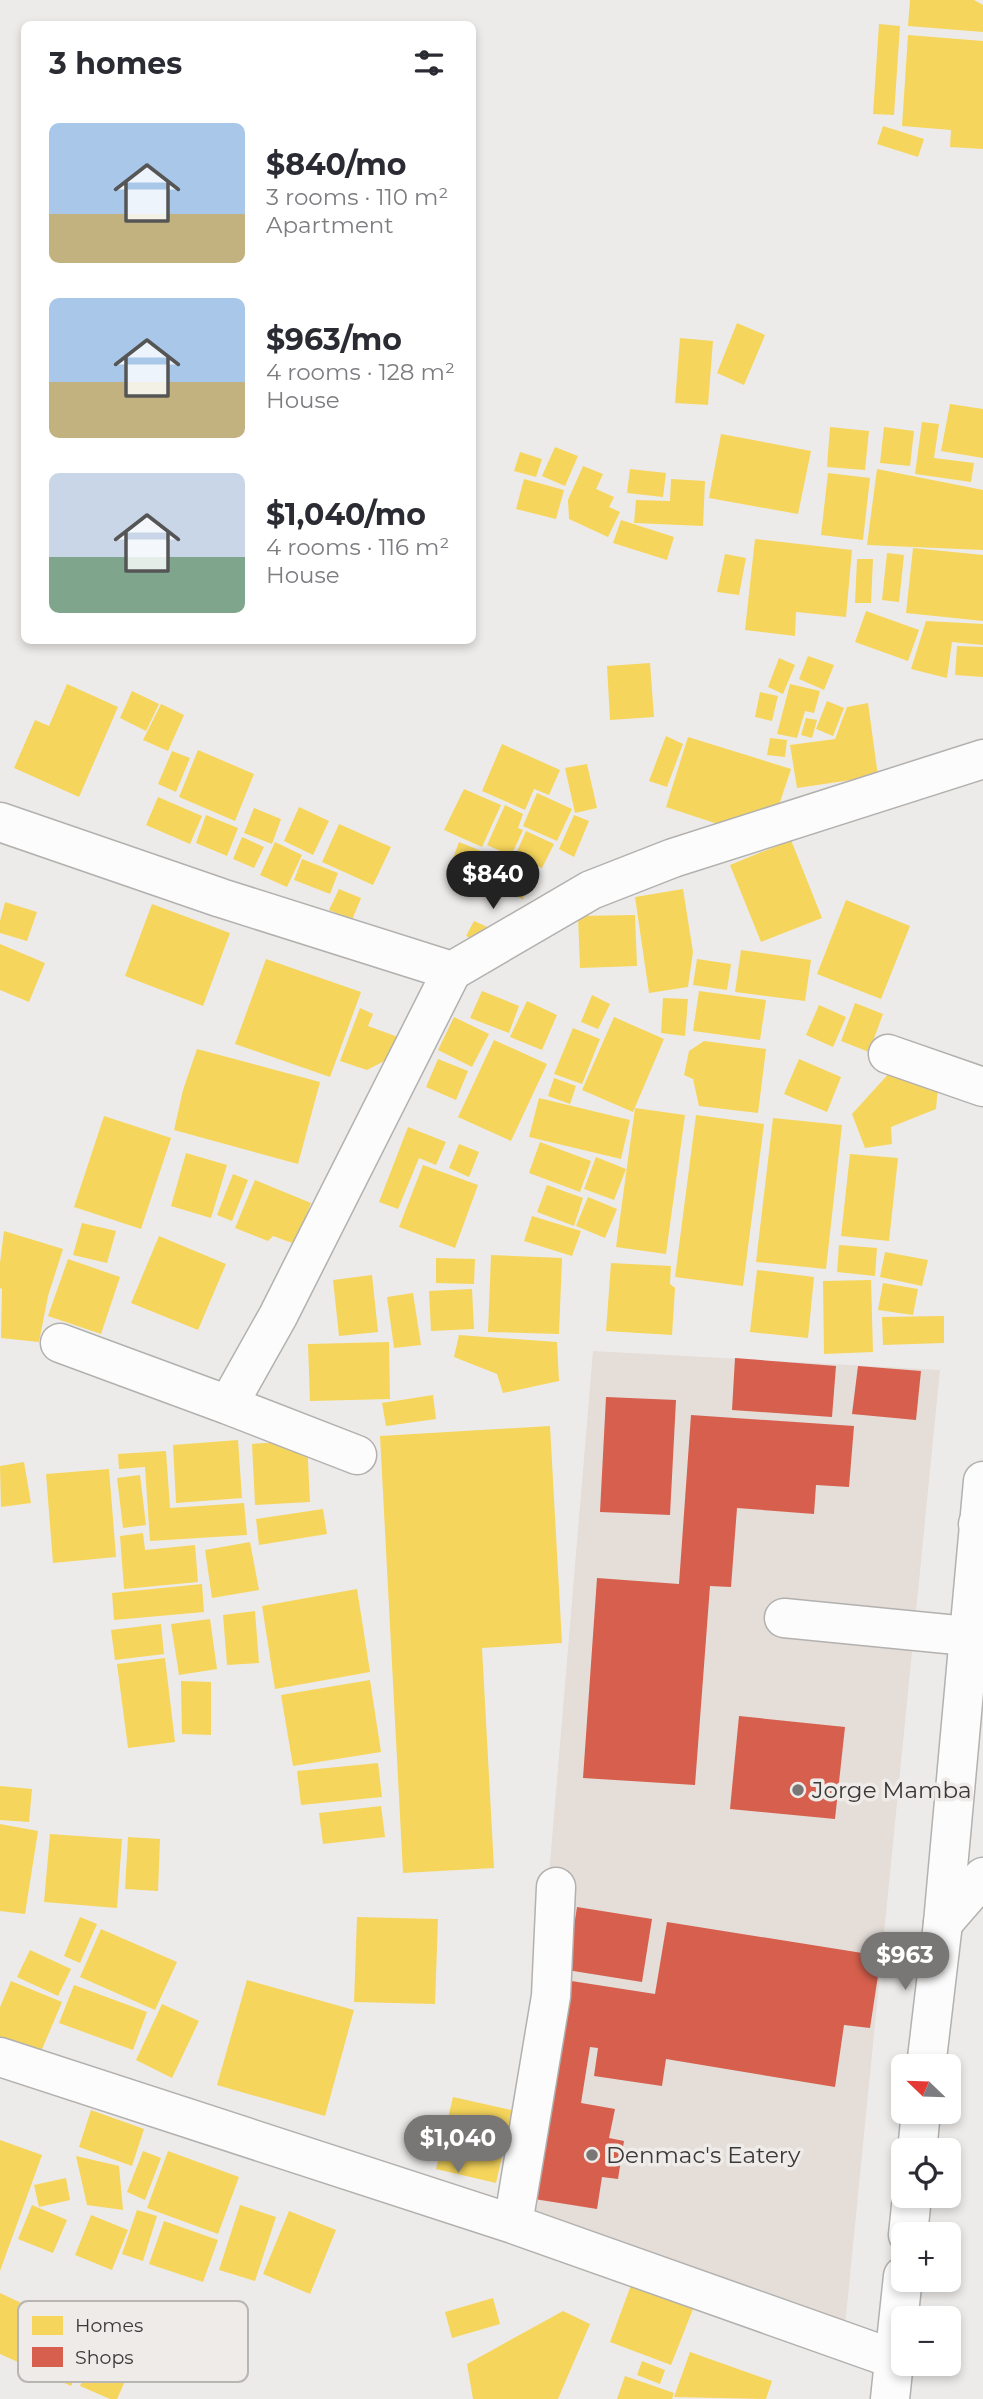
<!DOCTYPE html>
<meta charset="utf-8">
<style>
body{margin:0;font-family:Montserrat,sans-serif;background:#f7f7f7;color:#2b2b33;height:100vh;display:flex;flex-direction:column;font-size:26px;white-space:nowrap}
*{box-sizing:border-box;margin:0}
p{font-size:23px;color:#7c7c81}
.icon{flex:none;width:38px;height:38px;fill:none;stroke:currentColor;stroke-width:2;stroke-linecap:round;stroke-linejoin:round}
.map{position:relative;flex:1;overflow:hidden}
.panel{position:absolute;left:21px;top:21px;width:455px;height:623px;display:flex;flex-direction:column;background:#fff;border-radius:10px;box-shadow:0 4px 10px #0003}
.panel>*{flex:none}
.needle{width:46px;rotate:293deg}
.controls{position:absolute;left:891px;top:2054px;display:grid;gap:14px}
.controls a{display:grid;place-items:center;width:70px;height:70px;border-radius:10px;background:#fff;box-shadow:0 4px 10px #0003;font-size:35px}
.price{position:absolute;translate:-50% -60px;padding:0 16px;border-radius:24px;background:#797776;color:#fff;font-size:23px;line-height:46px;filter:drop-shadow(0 2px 4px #0008)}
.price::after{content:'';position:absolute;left:50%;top:42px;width:21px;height:16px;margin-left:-10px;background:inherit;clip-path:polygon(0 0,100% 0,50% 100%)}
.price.selected{background:#222;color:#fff}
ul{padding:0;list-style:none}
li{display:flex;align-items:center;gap:21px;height:175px;padding:0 28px}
li span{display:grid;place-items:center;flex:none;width:196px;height:140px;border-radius:10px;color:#555}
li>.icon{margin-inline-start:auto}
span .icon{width:84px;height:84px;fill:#fffc;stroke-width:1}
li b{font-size:30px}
h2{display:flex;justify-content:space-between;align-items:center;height:84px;padding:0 28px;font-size:30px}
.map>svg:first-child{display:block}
.built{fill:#e4ddd8}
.homes{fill:#f6d55c}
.shops{fill:#d6604d}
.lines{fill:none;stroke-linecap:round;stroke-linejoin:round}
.minor-casing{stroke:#b2b1af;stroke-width:41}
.major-casing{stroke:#b2b1af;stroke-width:41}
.highway-casing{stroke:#b2b1af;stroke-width:41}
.minor{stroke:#fcfcfc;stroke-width:38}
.major{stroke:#fcfcfc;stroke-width:38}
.highway{stroke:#fcfcfc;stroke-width:38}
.poi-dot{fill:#797776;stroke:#eeebe8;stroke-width:2.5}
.labels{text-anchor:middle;stroke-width:7;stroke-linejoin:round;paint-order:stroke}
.poi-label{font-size:23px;fill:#3b3938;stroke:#eeebe8;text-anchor:start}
.key{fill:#eeebe8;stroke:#b8b6b3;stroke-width:2}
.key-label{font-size:19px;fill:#3b3938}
</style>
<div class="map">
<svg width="983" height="2399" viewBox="0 0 983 2399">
<rect width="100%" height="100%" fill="#edebe9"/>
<path class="built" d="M593,1351L940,1370L845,2326L521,2209Z"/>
<path class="homes" d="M910,0H974L983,5V32L908,26Z
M879,24L900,26L894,115L873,114Z
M908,35L983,41V149L950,147L951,130L902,126Z
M883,126L924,139L918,157L877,144Z
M737,323L765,335L744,385L717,373Z
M680,338L713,341L708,405L675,403Z
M950,404L983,409V458L941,451Z
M922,422L939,424L934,458L974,463L971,482L915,474Z
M830,427L869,431L865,470L827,467Z
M884,427L914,431L910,466L880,463Z
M721,434L811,451L798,514L709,498Z
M555,447L578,456L565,486L542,476Z
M520,452L542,459L536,477L514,471Z
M583,466L603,474L596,489L614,497L609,507L620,512L608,537L569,519L568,500Z
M630,469L666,473L663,497L627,493Z
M877,469L983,490V550L867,545Z
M828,473L870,478L863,540L821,535Z
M524,479L564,490L556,519L516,509Z
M671,479L705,481L703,526L634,523L636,500L670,501Z
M621,520L674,537L667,560L613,543Z
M755,539L852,550L846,617L796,612L795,636L745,630Z
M913,548L983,555V621L906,613Z
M887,553L904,555L899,602L882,600Z
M725,554L746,558L739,595L717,592Z
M857,559H873L871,603H855Z
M866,611L919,630L908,661L855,642Z
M926,621L983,624V645L952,642L947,678L911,669Z
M957,646L983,647V677L955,675Z
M808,656L834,665L824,690L799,679Z
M779,658L795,665L783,694L768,687Z
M650,663L654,717L610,720L607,666Z
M67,684L118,707L79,797L14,768L35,720L49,726Z
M790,684L820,691L814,713L805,711L797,738L777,734Z
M132,691L159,704L146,731L120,718Z
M760,692L778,696L772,721L755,717Z
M827,701L844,708L833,736L816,729Z
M868,703L878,776L797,788L790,745L835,739L847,707Z
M161,704L184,715L168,751L143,740Z
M806,718L817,720L812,738L801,735Z
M666,736L683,744L667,787L649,781Z
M688,737L791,769L776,814L733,829L666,807Z
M770,738L787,740L785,757L767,755Z
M502,744L560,770L549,795L534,789L525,810L482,791Z
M198,750L254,774L235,821L179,797Z
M172,751L190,758L176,792L158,784Z
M587,764L597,808L575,813L565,768Z
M464,789L501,805L482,847L444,830Z
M537,793L572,809L557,841L523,826Z
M158,797L202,816L190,844L146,825Z
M505,805L523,814L518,828L523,830L511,856L487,845Z
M299,807L329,821L313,855L284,841Z
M254,808L281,819L272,844L244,833Z
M206,815L238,828L227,856L196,843Z
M574,815L589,821L574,857L559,849Z
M339,824L391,847L373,885L322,862Z
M526,831L554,844L542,868L515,856Z
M242,837L264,847L254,868L233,859Z
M791,840L822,918L761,942L730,865Z
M275,842L302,855L287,887L260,875Z
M459,842L533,872L523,899L449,869Z
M302,859L338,873L330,894L294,880Z
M339,889L361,898L352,920L329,910Z
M683,889L693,952L688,987L649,993L635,897Z
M846,900L910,926L881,999L817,974Z
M5,902L37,912L27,941L0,933V921Z
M152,904L230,933L203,1006L125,976Z
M635,915L637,966L580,968L578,916Z
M474,921L492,929L485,945L466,936Z
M0,944L45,963L29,1002L0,990Z
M741,950L811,960L805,1001L735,992Z
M266,959L361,992L330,1077L235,1044Z
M697,959L731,964L727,990L693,985Z
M482,991L519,1006L509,1033L470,1018Z
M699,991L766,1000L760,1040L693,1031Z
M592,995L610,1004L598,1029L581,1022Z
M663,998L688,999L685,1036L661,1033Z
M527,1001L557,1015L542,1050L510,1037Z
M855,1003L883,1014L869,1052L841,1041Z
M819,1005L846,1017L833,1047L806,1035Z
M360,1008L373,1014L368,1026L398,1037L390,1058L367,1070L340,1061Z
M454,1017L489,1034L472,1067L438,1050Z
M614,1017L664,1039L633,1112L582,1090Z
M573,1028L600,1039L582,1084L554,1074Z
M494,1040L547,1064L511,1141L458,1117Z
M704,1041L766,1049L758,1113L699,1106L693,1079L684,1075L689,1051Z
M197,1049L320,1082L298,1164L174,1130L183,1090Z
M438,1059L468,1071L456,1100L426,1087Z
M799,1059L841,1077L827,1112L784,1094Z
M892,1070L938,1087L936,1109L891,1127L892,1144L865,1148L852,1114Z
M554,1078L576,1086L570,1104L548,1096Z
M539,1098L630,1120L621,1159L529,1137Z
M635,1108L685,1115L666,1254L616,1247Z
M696,1115L764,1124L743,1286L675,1277Z
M104,1116L171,1138L141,1229L74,1207Z
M773,1118L842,1125L826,1269L756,1262Z
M408,1127L446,1142L436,1165L419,1158L398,1209L379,1202Z
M540,1142L591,1161L580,1192L529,1173Z
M459,1144L479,1152L469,1177L449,1168Z
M186,1153L227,1165L211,1218L171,1206Z
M850,1154L898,1158L889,1241L841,1236Z
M596,1157L626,1169L614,1200L584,1189Z
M423,1165L478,1185L455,1248L399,1227Z
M233,1174L248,1180L232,1221L217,1215Z
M255,1180L311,1203L295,1244L273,1236L268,1241L235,1228Z
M547,1185L583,1198L574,1226L537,1212Z
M588,1197L617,1209L605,1238L576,1226Z
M532,1216L581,1231L572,1256L524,1241Z
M82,1223L116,1231L107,1263L73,1255Z
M4,1231L63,1249L48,1296L39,1342L1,1338L2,1289L0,1288V1263Z
M159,1236L226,1264L198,1330L131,1303Z
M839,1245L877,1248L875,1276L837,1272Z
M885,1252L928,1260L922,1286L880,1277Z
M491,1255L562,1258L559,1334L488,1332Z
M436,1258L475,1259L474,1284L436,1283Z
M68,1259L120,1277L101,1334L48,1316Z
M611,1263L671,1266L670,1284L675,1288L672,1335L606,1331Z
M757,1270L814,1277L808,1338L750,1332Z
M372,1275L378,1332L339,1336L333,1280Z
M871,1280L873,1352L824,1354L823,1281Z
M883,1283L918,1289L913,1315L878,1310Z
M472,1289L474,1329L431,1331L429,1291Z
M413,1293L421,1345L394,1348L387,1297Z
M944,1316V1343L883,1345L882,1317Z
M459,1335L557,1342L559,1381L503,1393L497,1374L454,1357Z
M389,1342L390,1399L310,1401L308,1344Z
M433,1395L436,1419L386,1426L382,1403Z
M550,1426L562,1643L482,1648L494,1868L403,1873L380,1436Z
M238,1440L242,1498L176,1503L173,1445Z
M307,1440L310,1502L255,1505L252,1444Z
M166,1451L170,1508L244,1503L247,1535L150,1541L145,1467L119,1469L118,1454Z
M24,1462L31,1503L1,1507L0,1466Z
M109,1469L116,1557L53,1563L46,1474Z
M140,1475L146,1525L123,1528L117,1478Z
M323,1509L327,1534L259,1545L256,1519Z
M143,1533L145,1550L195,1545L198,1582L124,1589L120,1536Z
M250,1542L259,1590L212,1598L205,1550Z
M202,1584L204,1612L114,1620L112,1593Z
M357,1589L370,1672L275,1689L262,1606Z
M255,1611L259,1663L227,1665L223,1615Z
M210,1619L217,1669L179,1675L171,1624Z
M161,1624L164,1654L115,1660L111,1630Z
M165,1658L175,1742L128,1748L117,1664Z
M370,1680L381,1752L293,1766L281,1695Z
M181,1681L211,1682V1735L182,1734Z
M378,1763L382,1797L301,1805L297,1771Z
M0,1786L32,1789L29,1822L0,1820Z
M381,1806L385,1837L323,1844L319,1813Z
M0,1824L38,1831L25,1914L0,1911Z
M50,1834L122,1839L117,1908L44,1902Z
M128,1837L160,1839L158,1891L125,1889Z
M80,1917L97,1924L80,1963L64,1956Z
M357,1917L438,1919L435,2004L354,2002Z
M101,1929L177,1962L155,2010L80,1977Z
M30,1950L71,1969L58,1996L17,1977Z
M247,1980L354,2010L325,2116L217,2085Z
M11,1981L62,2002L40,2054L0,2037V2007Z
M74,1985L147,2012L133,2050L59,2023Z
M162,2004L199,2021L172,2078L136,2060Z
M453,2097L525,2113L515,2155L503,2152L496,2183L436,2169Z
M91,2110L144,2129L132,2166L79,2147Z
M0,2140L42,2155L0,2271Z
M143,2151L161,2158L145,2200L127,2192Z
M168,2151L239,2177L218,2234L147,2208Z
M76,2156L119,2166L123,2210L87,2205Z
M66,2178L70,2200L39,2207L34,2185Z
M32,2205L67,2220L53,2253L18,2239Z
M240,2205L276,2217L255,2281L219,2270Z
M137,2210L157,2216L143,2261L122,2254Z
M289,2211L336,2230L310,2294L263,2274Z
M91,2215L128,2230L112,2270L75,2255Z
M164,2221L218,2240L203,2282L149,2264Z
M631,2285L693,2309L671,2365L610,2342Z
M0,2293L94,2337L71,2386L0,2354Z
M493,2298L500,2324L452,2338L445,2312Z
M563,2311L590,2324L558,2399H473L467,2364Z
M111,2318L146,2334L117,2399H110L80,2386Z
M690,2352L772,2381L766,2399L674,2397Z
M642,2361L665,2370L660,2384L637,2375Z
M625,2376L674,2393L672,2399H617Z"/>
<path class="shops" d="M735,1358L836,1366L832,1417L732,1410Z
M858,1366L921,1371L916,1420L852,1414Z
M606,1397L676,1400L670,1515L600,1512Z
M691,1415L854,1426L849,1487L816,1485L814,1514L737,1508L731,1587L710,1586L695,1785L583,1778L597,1578L679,1584Z
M739,1716L845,1727L835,1819L730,1809Z
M577,1907L652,1919L642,1982L567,1970Z
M667,1922L881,1956L870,2028L844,2025L835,2087L666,2059L662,2086L594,2076L598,2048L590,2047L581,2103L615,2109L609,2138L624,2141L618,2179L602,2177L597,2209L528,2198L565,1980L655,1994Z"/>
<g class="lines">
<g class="minor-casing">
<path id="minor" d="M0,822L221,898L452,971L591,890L673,858L983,759
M888,1054L983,1087
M60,1343L228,1405L278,1316L452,971
M228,1405L357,1455
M784,1618L967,1636
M0,2057L513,2224L894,2359
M513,2224L551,1996L556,1887"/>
</g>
<g class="major-casing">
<path id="major" d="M926,2067L943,1923L983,1481
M917,2151L921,2112
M908,2235L912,2196
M890,2399L903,2276"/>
</g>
<g class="highway-casing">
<path id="highway" d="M978,1524L983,1526
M967,1636L983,1641
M943,1923L983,1877"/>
</g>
<use href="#minor" class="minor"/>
<use href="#major" class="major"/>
<use href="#highway" class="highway"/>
</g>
<g class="poi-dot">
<circle cx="798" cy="1790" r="7"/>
<circle cx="592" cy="2155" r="7"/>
</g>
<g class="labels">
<g class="poi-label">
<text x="812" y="1798">Jorge Mamba</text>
<text x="606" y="2163">Denmac's Eatery</text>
</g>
</g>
<rect x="18" y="2301" width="230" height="81" rx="10" class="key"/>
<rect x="32" y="2316" width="31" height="19" fill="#f6d55c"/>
<rect x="32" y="2347" width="31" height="20" fill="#d6604d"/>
<g class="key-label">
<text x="75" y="2332">Homes</text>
<text x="75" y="2364">Shops</text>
</g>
</svg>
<div class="controls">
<a><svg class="needle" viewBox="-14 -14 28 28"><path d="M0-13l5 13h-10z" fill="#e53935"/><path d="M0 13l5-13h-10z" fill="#7c7c81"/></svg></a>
<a><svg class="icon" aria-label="locate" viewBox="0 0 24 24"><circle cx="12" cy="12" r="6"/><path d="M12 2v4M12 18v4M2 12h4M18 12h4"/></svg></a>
<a>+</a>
<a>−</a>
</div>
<b class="price selected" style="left:493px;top:911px">$840</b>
<b class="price" style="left:905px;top:1992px">$963</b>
<b class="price" style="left:458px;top:2175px">$1,040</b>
<section class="panel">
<h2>3 homes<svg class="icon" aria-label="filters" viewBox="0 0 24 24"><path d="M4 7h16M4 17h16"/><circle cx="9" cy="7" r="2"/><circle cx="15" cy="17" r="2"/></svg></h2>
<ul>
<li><span style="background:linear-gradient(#a9c7e8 65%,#c2b280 0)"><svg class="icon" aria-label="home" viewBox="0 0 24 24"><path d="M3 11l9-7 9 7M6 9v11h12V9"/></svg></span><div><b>$840/mo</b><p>3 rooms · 110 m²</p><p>Apartment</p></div></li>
<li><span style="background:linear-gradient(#a9c7e8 60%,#c2b280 0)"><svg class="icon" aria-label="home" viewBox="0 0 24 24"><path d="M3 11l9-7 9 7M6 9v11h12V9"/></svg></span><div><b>$963/mo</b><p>4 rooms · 128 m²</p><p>House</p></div></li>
<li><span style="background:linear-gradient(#c9d6e8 60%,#7fa58c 0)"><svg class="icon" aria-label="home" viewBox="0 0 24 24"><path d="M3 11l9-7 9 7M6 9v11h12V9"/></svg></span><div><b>$1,040/mo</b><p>4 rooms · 116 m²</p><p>House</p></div></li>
</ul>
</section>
</div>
